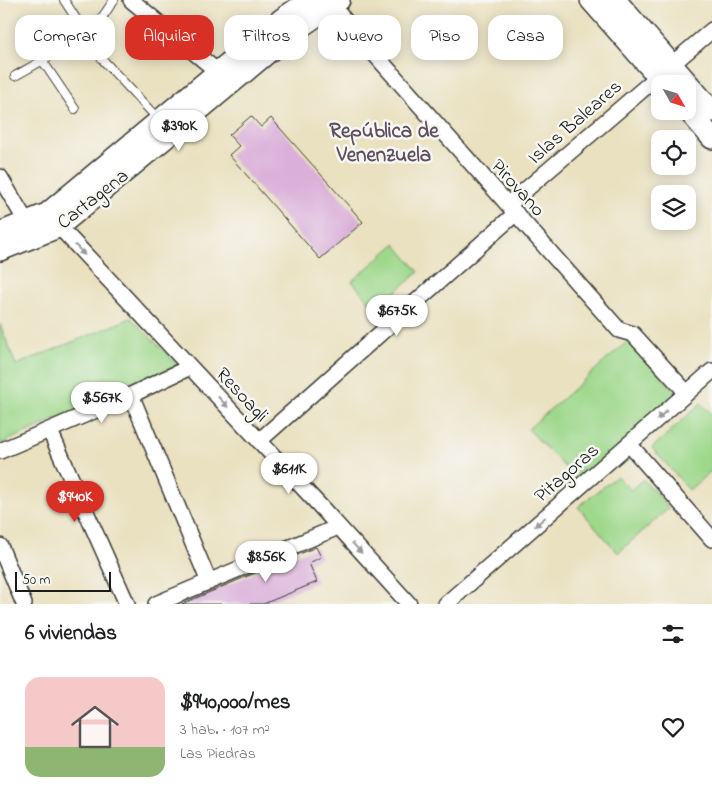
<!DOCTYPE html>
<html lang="es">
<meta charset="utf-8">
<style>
body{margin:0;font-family:"Indie Flower",sans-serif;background:#f6f6f6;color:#202124;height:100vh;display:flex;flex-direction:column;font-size:19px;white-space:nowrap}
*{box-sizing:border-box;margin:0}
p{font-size:16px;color:#757577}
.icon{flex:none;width:28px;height:28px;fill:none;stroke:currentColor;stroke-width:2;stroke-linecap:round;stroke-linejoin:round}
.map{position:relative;height:604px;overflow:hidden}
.sheet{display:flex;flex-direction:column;background:#fff;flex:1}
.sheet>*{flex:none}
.banner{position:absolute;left:15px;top:15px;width:682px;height:45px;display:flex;gap:10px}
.needle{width:32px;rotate:129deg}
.fabs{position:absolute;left:651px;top:75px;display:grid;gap:10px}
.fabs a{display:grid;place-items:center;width:45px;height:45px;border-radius:10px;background:#fff;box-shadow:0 2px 12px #0003;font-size:25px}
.scale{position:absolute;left:15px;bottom:12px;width:96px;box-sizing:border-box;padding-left:5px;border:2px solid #1c1c1c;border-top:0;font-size:14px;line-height:18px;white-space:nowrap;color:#1c1c1c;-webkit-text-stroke:4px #f6f6f2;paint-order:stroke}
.price{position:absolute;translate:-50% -42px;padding:0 11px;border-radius:18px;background:#fff;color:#222;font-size:16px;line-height:32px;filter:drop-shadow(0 1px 2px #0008)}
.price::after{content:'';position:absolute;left:50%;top:30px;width:15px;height:11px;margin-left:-8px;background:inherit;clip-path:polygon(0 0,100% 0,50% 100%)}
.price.current{background:#d93025;color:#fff}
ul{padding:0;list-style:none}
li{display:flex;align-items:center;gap:15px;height:125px;padding:0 25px}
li+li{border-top:1px solid #e0e0e0}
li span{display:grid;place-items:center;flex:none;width:140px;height:100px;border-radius:15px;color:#555}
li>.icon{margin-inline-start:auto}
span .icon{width:60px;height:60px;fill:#fffc;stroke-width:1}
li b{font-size:21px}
h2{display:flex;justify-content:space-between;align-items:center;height:60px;padding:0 25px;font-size:21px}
.chip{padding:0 18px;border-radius:15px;background:#fff;box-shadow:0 2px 12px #0003;font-size:18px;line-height:45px}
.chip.current{background:#d93025;color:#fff}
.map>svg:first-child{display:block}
.green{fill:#9ed88b;stroke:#5d7a54}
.building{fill:#daafd9}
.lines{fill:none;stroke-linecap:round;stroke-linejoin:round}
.service-casing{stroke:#3b3a35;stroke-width:10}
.minor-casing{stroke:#3b3a35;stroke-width:18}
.secondary-casing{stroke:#3b3a35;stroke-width:24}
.service{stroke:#fff;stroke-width:8}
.minor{stroke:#fff;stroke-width:15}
.secondary{stroke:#fff;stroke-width:21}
.oneway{fill:#999}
.labels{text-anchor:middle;stroke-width:5;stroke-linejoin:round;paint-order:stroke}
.street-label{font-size:20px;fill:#1c1c1c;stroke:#f6f6f2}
.neighbourhood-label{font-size:21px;font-weight:bold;fill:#5e4f5e;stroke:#f6f6f2}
</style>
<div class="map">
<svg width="712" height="604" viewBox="0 0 712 604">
<rect width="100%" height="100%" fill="#f6f6f2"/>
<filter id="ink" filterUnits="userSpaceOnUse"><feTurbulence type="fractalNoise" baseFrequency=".02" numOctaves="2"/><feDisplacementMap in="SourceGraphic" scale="10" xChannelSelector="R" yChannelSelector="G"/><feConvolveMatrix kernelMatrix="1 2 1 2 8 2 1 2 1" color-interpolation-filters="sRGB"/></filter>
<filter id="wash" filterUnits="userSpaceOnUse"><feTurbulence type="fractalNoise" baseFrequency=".0096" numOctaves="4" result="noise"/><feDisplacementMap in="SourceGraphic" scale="20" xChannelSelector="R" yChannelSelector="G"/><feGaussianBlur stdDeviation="1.12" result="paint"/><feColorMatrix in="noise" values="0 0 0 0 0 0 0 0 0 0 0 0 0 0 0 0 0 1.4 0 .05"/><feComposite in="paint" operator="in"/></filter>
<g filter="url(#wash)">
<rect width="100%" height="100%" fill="#eae1c0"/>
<path class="green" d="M395,244L419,272L375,309L352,281Z
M131,318L178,365L0,444V324L16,365Z
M628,341L679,395L578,481L528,429Z
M701,403L712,414V470L689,490L652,448Z
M617,476L631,490L643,479L669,508L618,553L578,507Z"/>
<g id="blocks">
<path class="building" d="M251,116L261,127L271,118L363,222L320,259L229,155L239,146L229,135Z
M316,547L321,557L309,563L317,582L263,604H182Z"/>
</g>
</g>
<g filter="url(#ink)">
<use href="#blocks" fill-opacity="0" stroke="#3b3a35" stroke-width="1"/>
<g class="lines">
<g class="service-casing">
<path id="service" d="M64,0L102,59L158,119
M42,60L75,109
M15,76C43,60 81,40 103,16C107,11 110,5 114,0"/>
</g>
<g class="minor-casing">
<path id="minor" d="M131,0L218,72L224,79
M328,0L332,6L619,330L633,334L687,393
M0,177L27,223
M508,205L712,30
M53,220L320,506L409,604
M131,395L209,582
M50,431L127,604
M259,441L516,213
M629,444L712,539
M0,451L131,395L190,367
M0,546L24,604
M156,604L338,527
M446,604L712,371"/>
</g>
<g class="secondary-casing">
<path id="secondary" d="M591,0L665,84
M615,0L712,111
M688,110L712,138
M0,233L47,214L218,72L281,20L310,0
M0,250L58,227L290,34L339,0"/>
</g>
<use href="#service" class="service"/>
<use href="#minor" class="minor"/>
<use href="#secondary" class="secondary"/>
</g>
<defs><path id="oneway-solid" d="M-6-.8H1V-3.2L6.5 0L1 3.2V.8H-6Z" transform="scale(1.25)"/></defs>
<g class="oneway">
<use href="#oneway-solid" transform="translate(80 250) rotate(47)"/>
<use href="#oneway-solid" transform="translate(223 402) rotate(47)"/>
<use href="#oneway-solid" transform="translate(662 415) rotate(138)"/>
<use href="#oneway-solid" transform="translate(540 522) rotate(139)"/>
<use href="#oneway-solid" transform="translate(357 548) rotate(47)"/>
</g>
</g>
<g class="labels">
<g class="street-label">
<text transform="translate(574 121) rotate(-41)" y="7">Islas Baleares</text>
<text transform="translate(519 187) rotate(48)" y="7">Pirovano</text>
<text transform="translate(92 198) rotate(-38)" y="7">Cartagena</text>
<text transform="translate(243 394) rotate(47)" y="7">Resoagli</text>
<text transform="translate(566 472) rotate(-41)" y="7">Pitagoras</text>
</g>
<g class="neighbourhood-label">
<text x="384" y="137">República de<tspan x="384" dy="24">Venenzuela</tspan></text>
</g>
</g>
</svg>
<div class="fabs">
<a><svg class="needle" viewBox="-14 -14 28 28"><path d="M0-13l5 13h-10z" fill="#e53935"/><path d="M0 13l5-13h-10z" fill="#757577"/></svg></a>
<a><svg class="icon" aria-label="locate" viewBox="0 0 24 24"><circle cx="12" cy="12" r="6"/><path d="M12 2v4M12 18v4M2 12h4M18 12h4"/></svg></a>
<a><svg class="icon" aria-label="layers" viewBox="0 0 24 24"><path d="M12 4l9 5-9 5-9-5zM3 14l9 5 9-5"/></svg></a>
</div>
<div class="scale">50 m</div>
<b class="price" style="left:179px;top:152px">$390K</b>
<b class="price" style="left:397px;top:337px">$675K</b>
<b class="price" style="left:102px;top:424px">$567K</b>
<b class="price" style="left:289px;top:495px">$611K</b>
<b class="price current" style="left:75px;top:523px">$940K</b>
<b class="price" style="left:266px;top:583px">$856K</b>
<div class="banner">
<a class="chip">Comprar</a>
<a class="chip current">Alquilar</a>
<a class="chip">Filtros</a>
<a class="chip">Nuevo</a>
<a class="chip">Piso</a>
<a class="chip">Casa</a>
</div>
</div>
<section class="sheet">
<h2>6 viviendas<svg class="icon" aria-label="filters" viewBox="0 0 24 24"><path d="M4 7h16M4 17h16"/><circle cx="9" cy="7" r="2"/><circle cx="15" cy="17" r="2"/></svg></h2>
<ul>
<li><span style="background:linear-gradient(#f6c9c9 70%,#8fb573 0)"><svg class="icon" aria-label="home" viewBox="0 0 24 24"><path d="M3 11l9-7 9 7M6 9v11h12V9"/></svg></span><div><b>$940,000/mes</b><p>3 hab. · 107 m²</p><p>Las Piedras</p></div><svg class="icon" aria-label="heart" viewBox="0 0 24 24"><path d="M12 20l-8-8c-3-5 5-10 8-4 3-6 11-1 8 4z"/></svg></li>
</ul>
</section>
